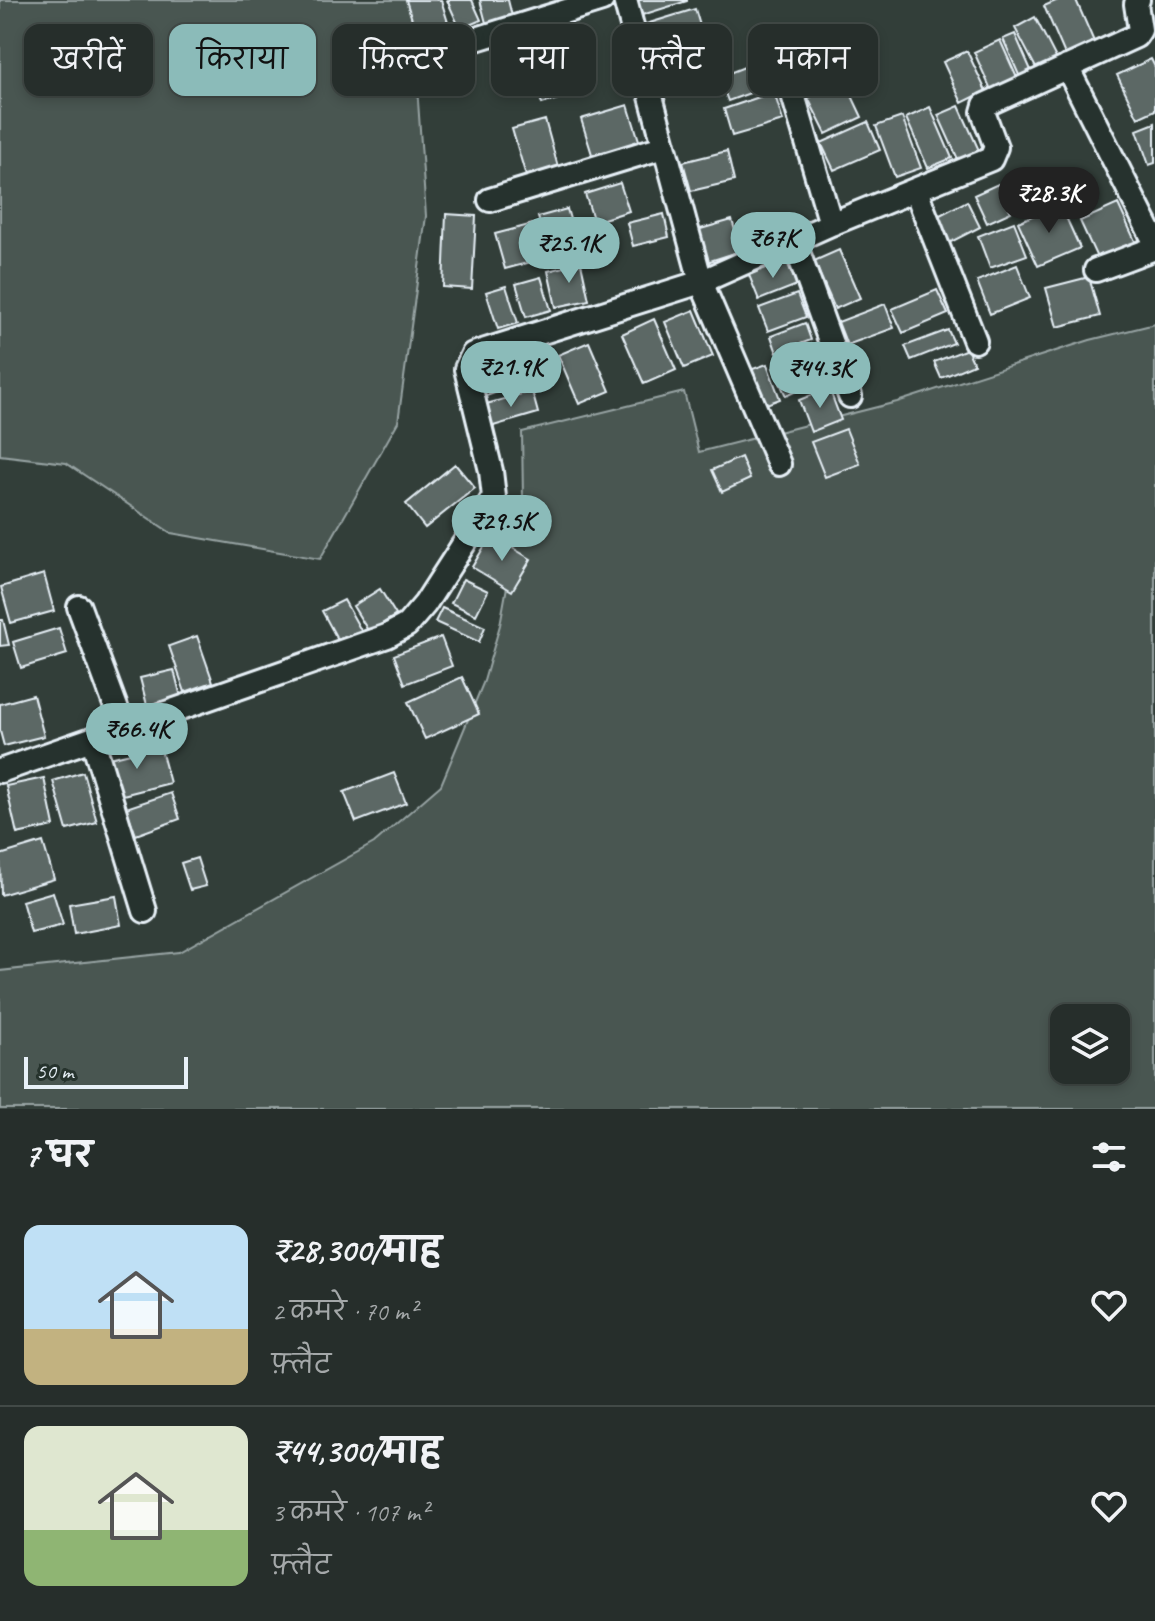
<!DOCTYPE html>
<html lang="hi">
<meta charset="utf-8">
<style>
body{margin:0;font-family:Caveat,"Playpen Sans Deva",sans-serif;background:#323a37;color:#f1f3f6;height:100vh;display:flex;flex-direction:column;font-size:30px;white-space:nowrap}
*{box-sizing:border-box;margin:0}
p{font-size:26px;color:#a4a8a9}
.icon{flex:none;width:44px;height:44px;fill:none;stroke:currentColor;stroke-width:2;stroke-linecap:round;stroke-linejoin:round}
.map{position:relative;height:1109px;overflow:hidden}
.drawer{display:flex;flex-direction:column;background:#262e2b;flex:1}
.drawer>*{flex:none}
.hud{position:absolute;left:24px;top:24px;width:1108px;height:72px;display:flex;gap:16px}
.buttons{position:absolute;left:1050px;top:1004px;display:grid;gap:16px}
.buttons a{display:grid;place-items:center;width:80px;height:80px;border-radius:16px;background:#262e2b;box-shadow:0 4px 12px #0003,0 0 0 2px #424a47;font-size:40px}
.scale{position:absolute;left:24px;bottom:20px;width:164px;box-sizing:border-box;padding-left:8px;border:4px solid #e8f1f8;border-top:0;font-size:22px;line-height:28px;white-space:nowrap;color:#e8f1f8;-webkit-text-stroke:6px #26332d;paint-order:stroke}
.price{position:absolute;translate:-50% -68px;padding:0 18px;border-radius:28px;background:#8bbbb9;color:#111;font-size:26px;line-height:52px;filter:drop-shadow(0 2px 4px #0008)}
.price::after{content:'';position:absolute;left:50%;top:48px;width:24px;height:18px;margin-left:-12px;background:inherit;clip-path:polygon(0 0,100% 0,50% 100%)}
.price.current{background:#222;color:#fff}
ul{padding:0;list-style:none}
li{display:flex;align-items:center;gap:24px;height:200px;padding:0 24px}
li+li{border-top:2px solid #424a47}
li span{display:grid;place-items:center;flex:none;width:224px;height:160px;border-radius:16px;color:#555}
li>.icon{margin-inline-start:auto}
span .icon{width:96px;height:96px;fill:#fffc;stroke-width:1}
li b{font-size:34px}
h2{display:flex;justify-content:space-between;align-items:center;height:96px;padding:0 24px;font-size:34px}
.tag{padding:0 28px;border-radius:16px;background:#262e2b;box-shadow:0 4px 12px #0003,0 0 0 2px #424a47;font-size:28px;line-height:72px}
.tag.current{background:#8bbbb9;color:#111}
.map>svg:first-child{display:block}
.green{fill:#495651;stroke:#98a4a4;stroke-width:2;fill-rule:evenodd}
.building{fill:#5c6865;stroke:#e8f1f8;stroke-width:2}
.lines{fill:none;stroke-linecap:round;stroke-linejoin:round}
.minor-casing{stroke:#e8f1f8;stroke-width:28}
.minor{stroke:#26332d;stroke-width:22}
</style>
<div class="map">
<svg width="1155" height="1109" viewBox="0 0 1155 1109">
<rect width="100%" height="100%" fill="#323e39"/>
<filter id="ink" filterUnits="userSpaceOnUse"><feTurbulence type="fractalNoise" baseFrequency=".0125" numOctaves="2"/><feDisplacementMap in="SourceGraphic" scale="16" xChannelSelector="R" yChannelSelector="G"/><feConvolveMatrix kernelMatrix="1 2 1 2 8 2 1 2 1" color-interpolation-filters="sRGB"/></filter>
<g filter="url(#ink)">
<path class="green" d="M0,0H411L426,216L398,422L320,559L171,533L66,463L0,455Z
M1155,324V1109H0V971L179,952L374,843L441,785L484,681L500,625L523,499L522,432L684,392L699,452L897,402L1090,340ZM1064,1018H1116V1070H1064Z"/>
<path class="building" d="M406,0H441L450,29L418,39Z
M447,0H472L481,20L460,29Z
M480,0H508L512,16L486,23Z
M634,0H687V1L639,16Z
M1058,0H1076L1095,44L1066,57L1044,6Z
M695,9L704,39L653,55L643,25Z
M1035,17L1057,60L1037,70L1015,28Z
M1015,34L1034,77L1022,82L1003,39Z
M1000,40L1018,80L992,92L974,52Z
M703,48L710,73L665,84L658,60Z
M967,51L986,91L962,103L943,62Z
M563,59L574,94L542,104L531,70Z
M1151,59L1155,67V110L1138,118L1117,75Z
M762,60L772,85L728,101L719,77Z
M845,81L862,117L826,134L808,98Z
M774,92L783,121L732,136L724,109Z
M628,105L642,150L595,164L581,119Z
M959,106L982,157L961,166L938,115Z
M930,107L952,158L928,168L906,118Z
M902,117L921,168L895,177L876,126Z
M545,120L558,167L526,176L512,129Z
M868,122L880,150L834,170L821,143Z
M1155,123V163L1149,165L1137,130Z
M727,151L734,181L691,191L683,162Z
M620,183L629,211L594,222L585,194Z
M998,184L1011,212L987,223L974,195Z
M967,201L980,227L949,243L936,217Z
M1060,204L1080,248L1038,266L1018,222Z
M1118,204L1136,243L1098,260L1080,221Z
M567,209L580,253L551,261L538,217Z
M446,214L476,216L472,289L443,287Z
M664,214L669,237L633,246L627,223Z
M732,220L741,251L707,262L697,230Z
M1014,222L1027,255L990,268L978,236Z
M533,224L542,259L505,269L495,234Z
M839,250L860,298L835,309L814,261Z
M786,260L797,285L759,300L749,275Z
M581,263L589,300L556,307L548,271Z
M1017,265L1030,298L990,314L977,281Z
M541,277L551,310L526,317L516,284Z
M1089,277L1100,316L1057,327L1046,288Z
M506,286L518,323L498,329L486,292Z
M937,290L948,314L903,333L892,309Z
M797,294L806,317L768,331L759,308Z
M885,304L894,328L847,345L838,322Z
M694,310L713,356L684,368L665,322Z
M654,319L676,370L644,384L622,334Z
M805,323L811,340L777,353L771,336Z
M948,330L954,343L911,360L905,346Z
M589,342L610,391L579,404L558,355Z
M813,349L826,377L786,396L773,368Z
M967,349L974,364L941,378L934,362Z
M519,353L530,381L486,396L476,369Z
M767,364L780,399L761,406L747,371Z
M829,388L841,420L811,432L799,400Z
M532,391L538,413L490,427L483,405Z
M846,429L860,464L825,477L811,442Z
M741,457L750,479L722,492L712,470Z
M455,464L475,488L425,528L406,504Z
M491,535L531,559L512,591L472,567Z
M44,574L54,611L11,623L1,587Z
M463,579L488,591L476,615L451,603Z
M380,589L396,615L369,632L353,606Z
M344,600L363,634L341,646L322,611Z
M442,608L485,627L479,642L435,622Z
M0,620H3L9,645L0,646Z
M59,628L67,654L21,668L13,642Z
M197,636L213,682L185,692L169,646Z
M441,637L452,666L405,684L394,655Z
M174,670L182,701L148,709L140,678Z
M462,677L479,714L425,739L408,702Z
M33,695L44,736L4,746L0,731V704Z
M160,746L170,783L115,797L105,759Z
M83,772L97,822L67,830L53,781Z
M394,773L406,803L356,822L344,792Z
M44,778L54,826L17,834L6,786Z
M171,793L180,819L136,835L126,808Z
M43,842L54,879L1,895L0,855Z
M197,858L206,886L190,890L181,863Z
M53,892L63,925L31,933L22,901Z
M116,896L121,925L74,934L69,904Z"/>
<g class="lines">
<g class="minor-casing">
<path id="minor" d="M625,0L701,282L779,464
M470,41L602,0
M1067,67L1155,242
M791,88L831,224
M916,191L975,341
M490,200L663,147
M794,241L850,396
M1096,270L1155,248
M79,607L124,729
M93,741L145,911
M0,771L387,636L407,625L425,604L494,497L491,471L466,369L473,354L701,282L831,224L991,159L996,147L983,112L985,105L1136,36L1140,30L1136,4L1138,0"/>
</g>
<use href="#minor" class="minor"/>
</g>
</g>
</svg>
<div class="buttons">
<a><svg class="icon" aria-label="layers" viewBox="0 0 24 24"><path d="M12 4l9 5-9 5-9-5zM3 14l9 5 9-5"/></svg></a>
</div>
<div class="scale">50 m</div>
<b class="price current" style="left:1049px;top:235px">₹28.3K</b>
<b class="price" style="left:773px;top:280px">₹67K</b>
<b class="price" style="left:569px;top:285px">₹25.1K</b>
<b class="price" style="left:511px;top:409px">₹21.9K</b>
<b class="price" style="left:820px;top:410px">₹44.3K</b>
<b class="price" style="left:502px;top:563px">₹29.5K</b>
<b class="price" style="left:137px;top:771px">₹66.4K</b>
<div class="hud">
<a class="tag">खरीदें</a>
<a class="tag current">किराया</a>
<a class="tag">फ़िल्टर</a>
<a class="tag">नया</a>
<a class="tag">फ़्लैट</a>
<a class="tag">मकान</a>
</div>
</div>
<section class="drawer">
<h2>7 घर<svg class="icon" aria-label="filters" viewBox="0 0 24 24"><path d="M4 7h16M4 17h16"/><circle cx="9" cy="7" r="2"/><circle cx="15" cy="17" r="2"/></svg></h2>
<ul>
<li><span style="background:linear-gradient(#bfe0f5 65%,#c2b280 0)"><svg class="icon" aria-label="home" viewBox="0 0 24 24"><path d="M3 11l9-7 9 7M6 9v11h12V9"/></svg></span><div><b>₹28,300/माह</b><p>2 कमरे · 70 m²</p><p>फ़्लैट</p></div><svg class="icon" aria-label="heart" viewBox="0 0 24 24"><path d="M12 20l-8-8c-3-5 5-10 8-4 3-6 11-1 8 4z"/></svg></li>
<li><span style="background:linear-gradient(#dfe7d0 65%,#8fb573 0)"><svg class="icon" aria-label="home" viewBox="0 0 24 24"><path d="M3 11l9-7 9 7M6 9v11h12V9"/></svg></span><div><b>₹44,300/माह</b><p>3 कमरे · 107 m²</p><p>फ़्लैट</p></div><svg class="icon" aria-label="heart" viewBox="0 0 24 24"><path d="M12 20l-8-8c-3-5 5-10 8-4 3-6 11-1 8 4z"/></svg></li>
</ul>
</section>
